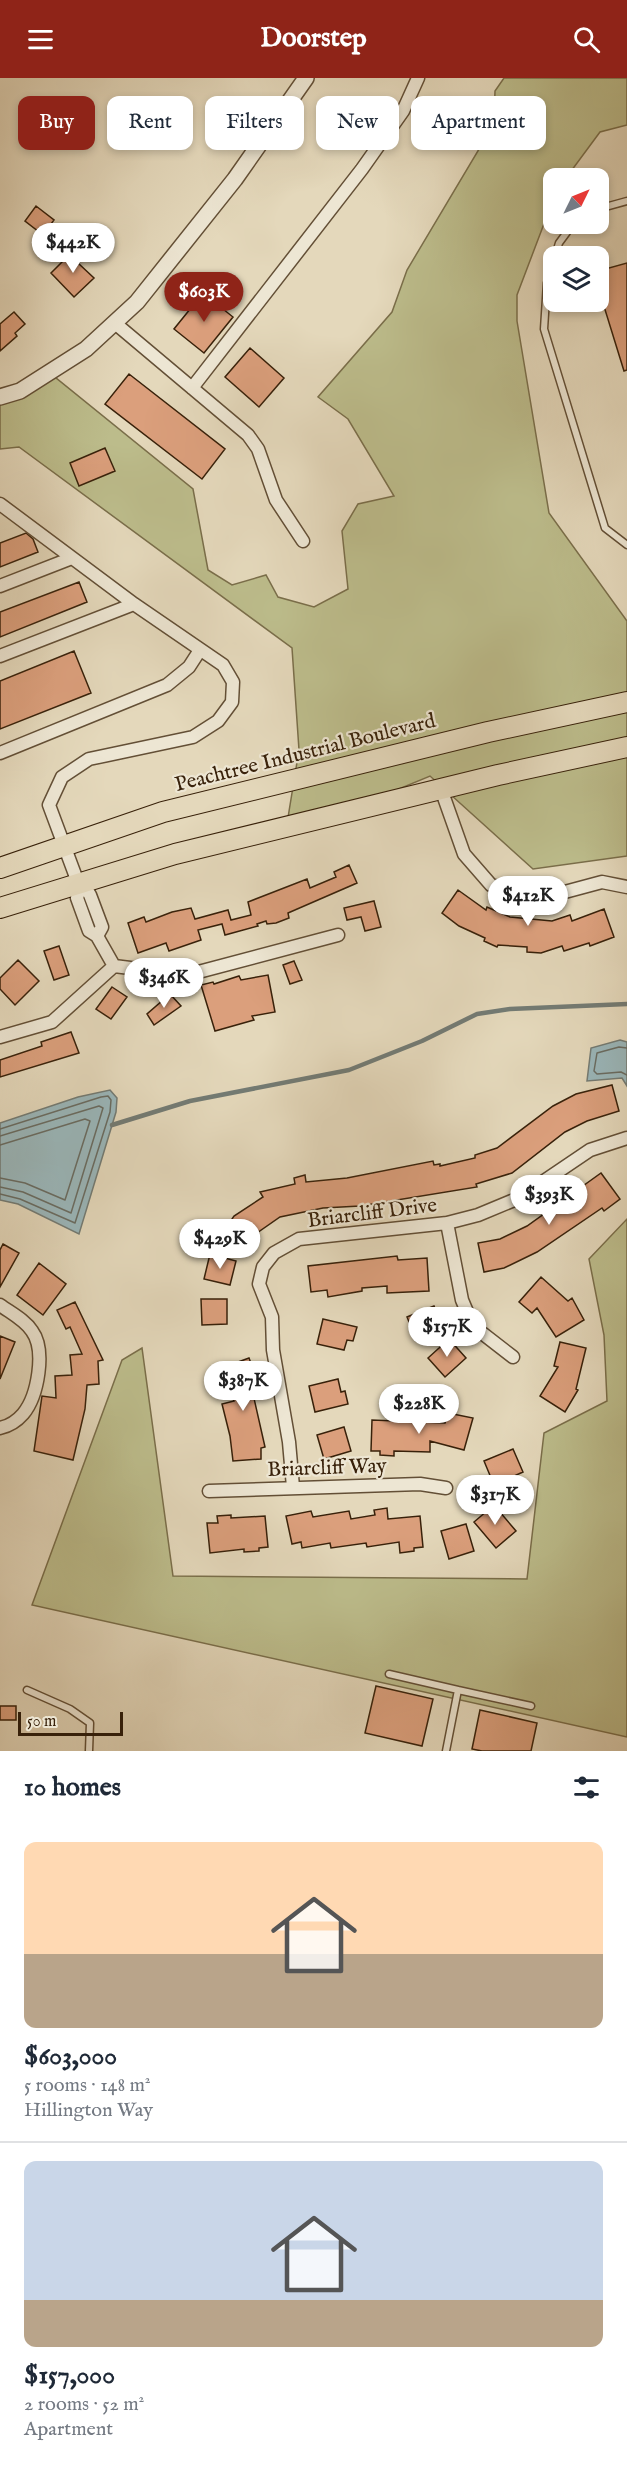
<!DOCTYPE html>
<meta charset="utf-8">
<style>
body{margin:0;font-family:"IM FELL English",serif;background:#f6f6f7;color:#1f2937;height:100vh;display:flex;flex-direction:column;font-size:22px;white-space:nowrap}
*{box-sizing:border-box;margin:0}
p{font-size:20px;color:#747a83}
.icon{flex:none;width:33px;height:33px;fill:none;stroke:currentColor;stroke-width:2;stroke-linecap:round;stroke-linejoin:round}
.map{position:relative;height:1673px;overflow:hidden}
.panel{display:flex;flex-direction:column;background:#fff;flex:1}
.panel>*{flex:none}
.top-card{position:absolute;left:18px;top:18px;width:591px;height:54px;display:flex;gap:12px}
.needle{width:39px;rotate:47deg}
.tools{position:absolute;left:543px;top:90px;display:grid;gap:12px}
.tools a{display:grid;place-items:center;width:66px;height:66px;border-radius:12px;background:#fff;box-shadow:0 3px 9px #0003;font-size:30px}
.scale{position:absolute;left:18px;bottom:15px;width:105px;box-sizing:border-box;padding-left:6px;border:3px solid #38210a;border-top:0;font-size:16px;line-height:21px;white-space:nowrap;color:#38210a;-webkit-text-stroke:4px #ede6d3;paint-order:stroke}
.price{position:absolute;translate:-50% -51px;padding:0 14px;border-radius:21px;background:#fff;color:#222;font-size:20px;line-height:39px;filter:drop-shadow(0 2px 3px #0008)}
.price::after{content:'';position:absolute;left:50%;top:36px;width:18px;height:14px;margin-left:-9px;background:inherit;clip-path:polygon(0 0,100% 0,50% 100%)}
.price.active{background:#8f2418;color:#fff}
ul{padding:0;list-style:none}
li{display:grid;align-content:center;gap:12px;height:318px;padding:0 24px}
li+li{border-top:2px solid #e0e1e3}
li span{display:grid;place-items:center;height:186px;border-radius:12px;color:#555}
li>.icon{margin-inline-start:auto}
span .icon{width:108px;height:108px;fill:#fffc;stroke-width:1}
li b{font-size:26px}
h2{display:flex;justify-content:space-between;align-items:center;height:72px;padding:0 24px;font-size:26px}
.pill{padding:0 21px;border-radius:12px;background:#fff;box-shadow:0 3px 9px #0003;font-size:21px;line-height:54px}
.pill.active{background:#8f2418;color:#fff}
header{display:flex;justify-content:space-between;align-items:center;height:78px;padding:0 24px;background:#8f2418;color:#fff;font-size:27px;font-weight:700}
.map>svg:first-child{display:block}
.green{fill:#bcbc8b;stroke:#7a6e4a;stroke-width:1.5}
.water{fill:#9ab7bb;stroke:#737b74;stroke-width:1.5}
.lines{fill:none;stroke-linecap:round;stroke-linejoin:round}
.shore{stroke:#696c62;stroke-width:1.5}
.stream{stroke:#737b74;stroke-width:4.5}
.building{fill:#db9f7c;stroke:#38210a;stroke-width:1.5}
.service-casing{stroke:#634f36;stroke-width:9}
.minor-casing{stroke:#634f36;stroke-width:15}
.tertiary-casing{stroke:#634f36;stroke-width:18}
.primary-casing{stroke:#38210a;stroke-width:22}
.service{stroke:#ede6d3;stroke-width:6}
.minor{stroke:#ede6d3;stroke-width:12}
.tertiary{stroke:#ede6d3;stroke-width:15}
.primary{stroke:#e4d8bb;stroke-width:20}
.labels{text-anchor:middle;stroke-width:4.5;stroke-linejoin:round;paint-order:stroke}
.street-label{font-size:21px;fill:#38210a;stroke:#ede6d3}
</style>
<header><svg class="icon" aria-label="menu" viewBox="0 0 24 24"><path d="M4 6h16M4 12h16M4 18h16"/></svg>Doorstep<svg class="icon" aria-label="search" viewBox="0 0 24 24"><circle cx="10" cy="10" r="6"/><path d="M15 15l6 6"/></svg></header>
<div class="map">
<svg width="627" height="1673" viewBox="0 0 627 1673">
<rect width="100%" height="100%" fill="#e4d8bb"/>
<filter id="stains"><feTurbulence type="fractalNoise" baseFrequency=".00333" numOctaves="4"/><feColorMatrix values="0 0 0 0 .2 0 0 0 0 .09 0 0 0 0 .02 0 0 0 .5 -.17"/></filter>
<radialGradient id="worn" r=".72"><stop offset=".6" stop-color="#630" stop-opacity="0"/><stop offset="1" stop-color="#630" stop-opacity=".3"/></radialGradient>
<path class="green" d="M504,0H627V47L600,54L566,100H554L553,122L517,217V243L549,435L627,543V778L533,791L430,698L285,758L299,672L292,570L19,369L0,371V323L51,296L193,411L208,492L232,507L266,497L278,519L314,529L348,511L342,453L358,426L394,418L348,341L318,319L392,234L407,192L494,46L495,13Z
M627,1141V1659L32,1527L122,1282L142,1270L173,1498L527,1501L544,1355L607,1323L604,1257L589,1181Z"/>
<path class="water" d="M620,962L627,964V1008L622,1000L587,1003L591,970Z
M110,1012L117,1020L116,1034L79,1156L18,1126L0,1122V1045L78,1019Z"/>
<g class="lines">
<path class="shore" d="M627,970L619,969L597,975L594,993L597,996L621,994L627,997
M0,1051L101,1019L108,1018L111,1022L110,1034L75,1145L20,1121L0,1116
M0,1058L99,1028L103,1030L71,1135L23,1114L0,1109
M0,1067L85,1041L90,1043L65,1122L25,1105L0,1100"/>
<path class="stream" d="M112,1047L190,1023L349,992L422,963L477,936L510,931L627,926"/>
</g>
<path class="building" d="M36,128L54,142L43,157L25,143Z
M75,171L84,179L78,185L94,200L74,219L51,195Z
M627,185V292L624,293L598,209V193Z
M203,215L233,239L204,275L174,251Z
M14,234L25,246L15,255L17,258L0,273V246Z
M250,270L284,300L259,329L225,299Z
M129,296L225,371L202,401L105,326Z
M105,370L115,393L79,408L70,385Z
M26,455L33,461L38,474L0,489V465Z
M79,504L87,524L0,559V534Z
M74,573L91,615L0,651V603Z
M349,787L357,805L288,835L289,840L276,845L267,846L266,843L257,846L258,848L225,857L222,846L198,852L201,862L169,873L166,865L138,875L128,845L144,839L146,844L172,834L191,830L195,841L228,832L231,842L251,837L248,824L307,801L310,810L336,799L334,794Z
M458,812L486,832L487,829L510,839L552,843L570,837L572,843L604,831L614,859L590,868L589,865L564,873L562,868L541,875L527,874V869L498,867L497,869L484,863L485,860L459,848L442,835Z
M374,823L381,849L365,853L361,839L347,842L344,830Z
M59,868L69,897L54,902L44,873Z
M18,882L39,903L15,927L0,911V900Z
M294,883L302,902L290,906L283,887Z
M268,897L275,934L252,938L254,942L215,953L201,907L213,904L214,906L239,898L241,902Z
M112,909L127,919L111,941L96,931Z
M170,916L181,928L154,947L147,936Z
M71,954L79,975L0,999V982L42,968L41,964Z
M612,1007L619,1033L587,1043L565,1054L512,1095L476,1106L477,1109L360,1128L323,1130L280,1139L257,1155L244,1175L220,1159L234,1138L263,1119L260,1114L295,1106L294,1100L305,1097L306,1104L347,1100L433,1083L434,1087L440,1086V1088L475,1080V1077L497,1070L553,1028L576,1016Z
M601,1095L620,1121L604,1133L602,1130L537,1174L504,1190L484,1194L478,1165L500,1161L527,1148Z
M3,1166L19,1175L0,1209V1172Z
M210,1176L236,1183L230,1207L204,1201Z
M397,1178L398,1182L427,1180L429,1213L387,1215V1208L362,1210V1213L328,1219L327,1212L311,1214L308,1188Z
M39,1185L66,1206L43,1237L17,1217Z
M541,1199L568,1223L572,1220L584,1242L556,1259L537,1230L532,1235L519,1224Z
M201,1221H227V1246L202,1247Z
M75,1224L103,1282L98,1283L99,1306L87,1307L85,1331L73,1382L34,1373L42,1318L56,1320L55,1298L72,1297L70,1277L82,1276L70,1249L66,1251L57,1232Z
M434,1228L444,1253L417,1263L407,1239Z
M323,1241L357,1249L353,1263L347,1262L344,1272L317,1266Z
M0,1258L15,1264L0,1301Z
M449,1261L466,1280L445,1299L428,1280Z
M560,1264L586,1270L576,1311L578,1312L565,1334L540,1318L558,1289L554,1288Z
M249,1280L258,1304L251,1307L265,1369L261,1370V1381L233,1383L230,1358L222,1326L234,1323L226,1301L223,1302L219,1291Z
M338,1301L341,1314L345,1313L348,1326L315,1334L309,1308Z
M448,1335L473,1340L464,1372L430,1363V1374L394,1373V1378L380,1377V1373H371L372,1342L445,1345Z
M344,1349L351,1373L324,1381L317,1357Z
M513,1371L523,1394L494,1407L484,1383Z
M494,1427L516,1453L496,1470L474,1444Z
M387,1430L388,1441L420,1438L423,1469L414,1470V1473L400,1475L399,1464L367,1469L366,1465L331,1470L330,1465L302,1470L301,1464L292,1466L286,1438L311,1433L313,1439L349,1433L351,1441L375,1437L374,1432Z
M231,1437V1440L265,1438L268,1469L259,1470V1473L244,1474V1471L210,1475L207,1445H218L217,1438Z
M466,1446L474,1473L449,1481L441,1453Z
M376,1608L433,1621L422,1668L365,1655Z
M0,1628H16V1642H0Z
M480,1632L537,1645L531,1673H482L472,1671Z"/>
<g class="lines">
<g class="service-casing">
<path id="service" d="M598,131L627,123
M555,178L559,165L573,146
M554,183L547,205L544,251L605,450L627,467
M389,1596L458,1612
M27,1612L70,1631L90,1645L89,1673
M446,1673L458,1612L531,1628"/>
</g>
<g class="minor-casing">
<path id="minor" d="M116,246L248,357L258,371L276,422L303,463
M192,310L362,91L403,33L418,0
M0,426L134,526L223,587L233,604L232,624L218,643L193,659L89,681L62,699L49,727L80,810L77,820L89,853L97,858L114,888
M0,508L72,480
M0,578L134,526
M0,675L167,607L189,589L200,572
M441,711L464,776L491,807L524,817L561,815L602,804L627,809
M80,810L87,812L90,817L102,849L97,858
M114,888L187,897L338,857
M0,959L52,944L114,888
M447,1145L462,1222L473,1248L513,1279
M0,1227C11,1235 25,1242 32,1253C46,1272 38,1318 23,1336C17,1343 9,1348 0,1350
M293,1409L289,1364L273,1272L272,1239L259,1206L263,1189L274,1175L299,1161L447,1145L478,1137L519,1120L590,1072L627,1060
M209,1413L420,1406L446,1410"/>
</g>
<g class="tertiary-casing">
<path id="tertiary" d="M0,319L20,313L86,271L137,224L235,101L306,0"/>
</g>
<g class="primary-casing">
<path id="primary" d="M0,790L163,734L488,654L627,624
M0,830L175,776L498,697L627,669"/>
</g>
<use href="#service" class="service"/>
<use href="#minor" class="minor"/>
<use href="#tertiary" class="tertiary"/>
<use href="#primary" class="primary"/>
</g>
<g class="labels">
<g class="street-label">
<text transform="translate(305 674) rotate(-14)" y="7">Peachtree Industrial Boulevard</text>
<text transform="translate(372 1134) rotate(-7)" y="7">Briarcliff Drive</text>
<text transform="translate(327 1389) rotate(-2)" y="7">Briarcliff Way</text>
</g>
</g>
<rect width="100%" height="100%" filter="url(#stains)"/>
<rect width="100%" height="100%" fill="url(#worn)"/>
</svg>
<div class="tools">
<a><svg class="needle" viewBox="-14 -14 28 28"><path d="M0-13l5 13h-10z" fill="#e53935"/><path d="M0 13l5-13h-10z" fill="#747a83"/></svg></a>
<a><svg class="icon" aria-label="layers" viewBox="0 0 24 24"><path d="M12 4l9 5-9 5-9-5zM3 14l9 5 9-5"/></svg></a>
</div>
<div class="scale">50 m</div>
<b class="price" style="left:73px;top:196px">$442K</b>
<b class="price active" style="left:204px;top:245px">$603K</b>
<b class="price" style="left:528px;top:849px">$412K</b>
<b class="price" style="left:164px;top:931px">$346K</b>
<b class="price" style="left:549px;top:1148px">$393K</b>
<b class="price" style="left:220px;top:1192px">$429K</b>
<b class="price" style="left:447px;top:1280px">$157K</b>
<b class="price" style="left:243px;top:1334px">$387K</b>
<b class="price" style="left:419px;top:1357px">$228K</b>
<b class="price" style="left:495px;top:1448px">$317K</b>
<div class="top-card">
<a class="pill active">Buy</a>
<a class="pill">Rent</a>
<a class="pill">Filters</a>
<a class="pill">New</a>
<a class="pill">Apartment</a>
</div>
</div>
<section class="panel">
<h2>10 homes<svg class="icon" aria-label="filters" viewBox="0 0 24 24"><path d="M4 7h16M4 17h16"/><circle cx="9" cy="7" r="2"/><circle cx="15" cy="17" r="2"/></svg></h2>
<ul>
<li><span style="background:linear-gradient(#ffd9b3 60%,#b9a48a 0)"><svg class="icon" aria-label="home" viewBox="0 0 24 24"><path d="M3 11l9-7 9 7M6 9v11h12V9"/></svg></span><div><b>$603,000</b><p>5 rooms · 148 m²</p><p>Hillington Way</p></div></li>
<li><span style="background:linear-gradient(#c9d6e8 75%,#b9a48a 0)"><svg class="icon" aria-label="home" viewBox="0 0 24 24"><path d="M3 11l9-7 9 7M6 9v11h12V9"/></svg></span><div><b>$157,000</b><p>2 rooms · 52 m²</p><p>Apartment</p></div></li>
</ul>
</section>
